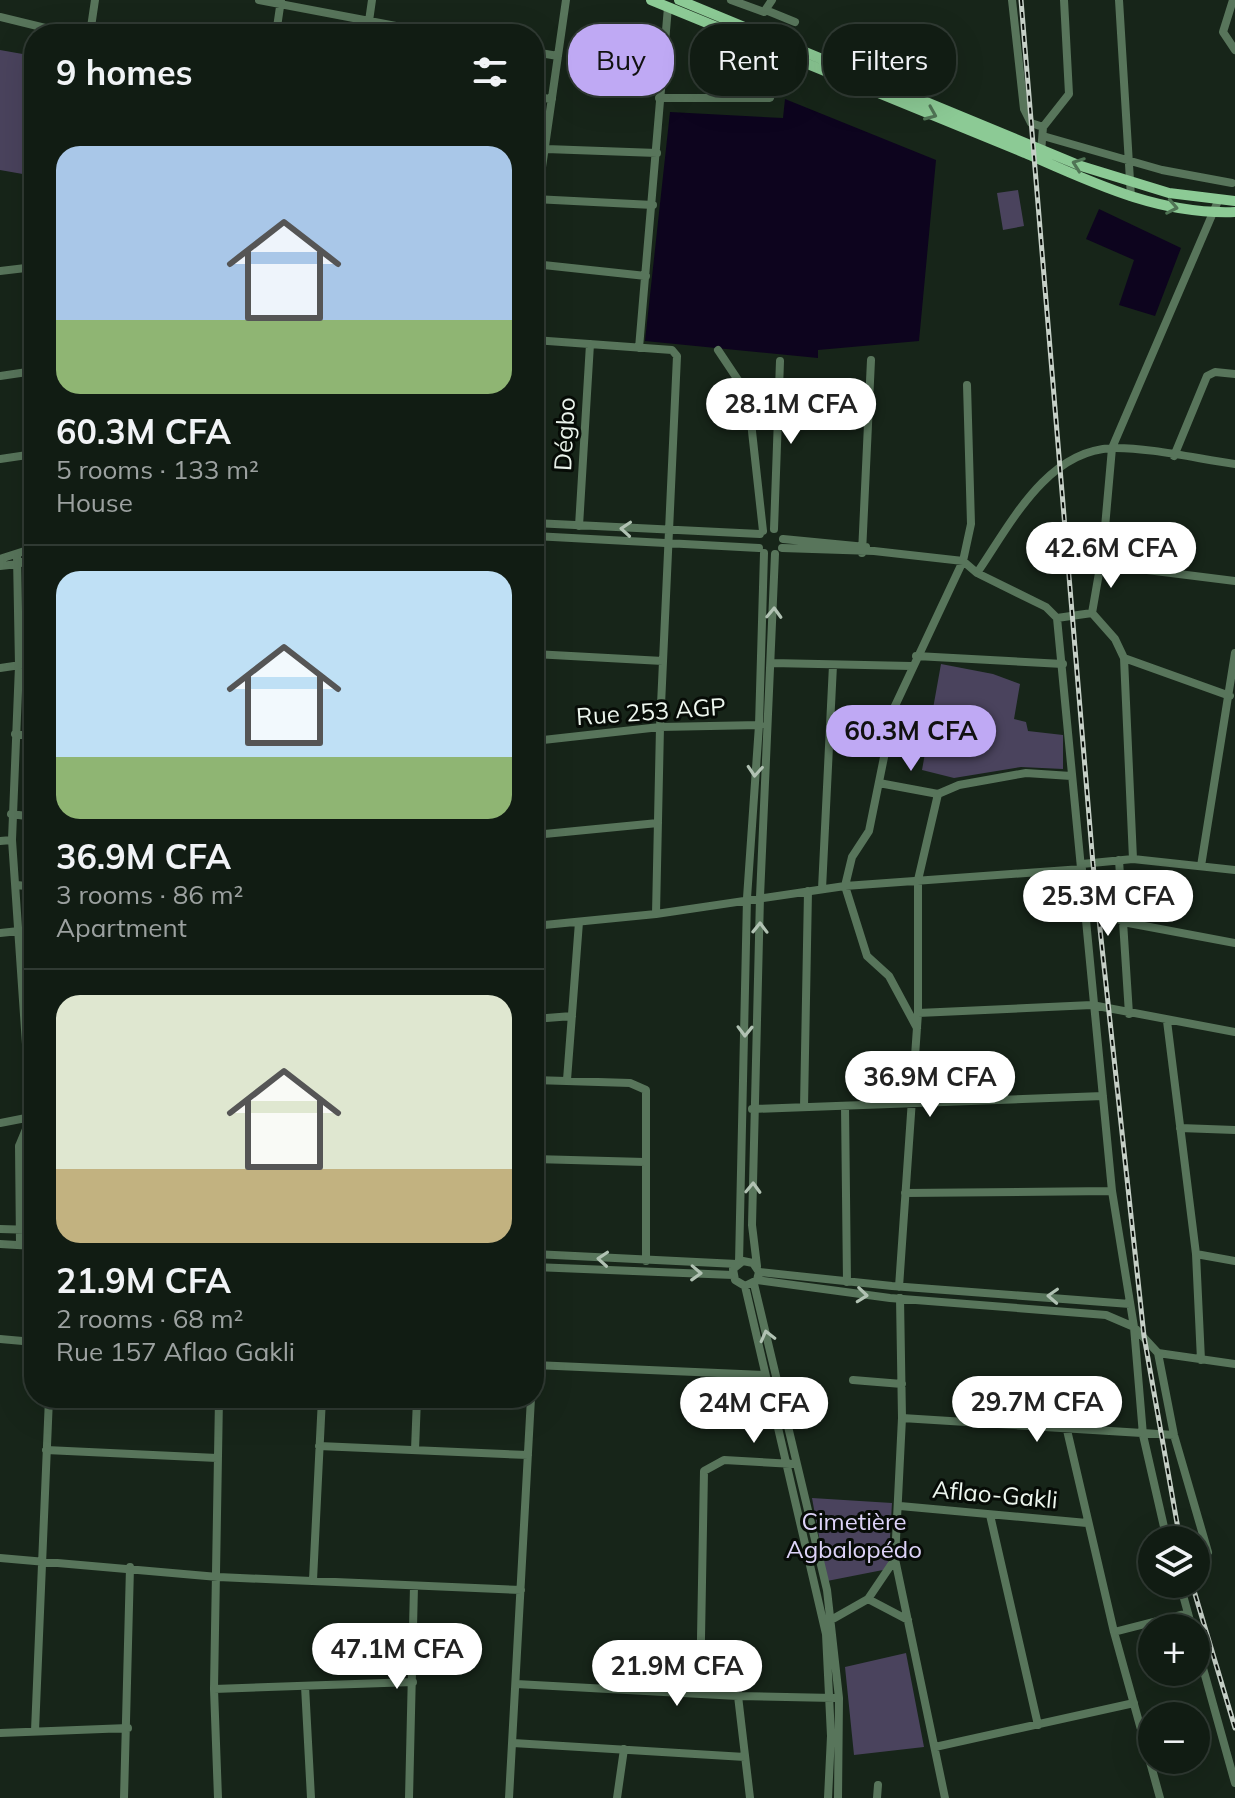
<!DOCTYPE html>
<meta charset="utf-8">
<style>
body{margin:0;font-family:Mulish,sans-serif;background:#1e2921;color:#f1f3f6;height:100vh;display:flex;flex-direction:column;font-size:30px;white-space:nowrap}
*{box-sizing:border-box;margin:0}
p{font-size:26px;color:#9ca1a0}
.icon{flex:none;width:44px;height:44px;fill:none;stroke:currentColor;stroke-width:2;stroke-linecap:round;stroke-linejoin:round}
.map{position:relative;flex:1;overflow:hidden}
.side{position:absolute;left:24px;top:24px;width:520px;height:1384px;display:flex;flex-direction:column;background:#111c13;border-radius:32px;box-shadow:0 8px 32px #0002,0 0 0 2px #303a33}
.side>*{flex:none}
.banner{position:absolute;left:568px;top:24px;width:546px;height:72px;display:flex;gap:16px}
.fabs{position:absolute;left:1138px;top:1526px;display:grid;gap:16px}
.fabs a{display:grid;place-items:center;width:72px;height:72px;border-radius:50%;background:#111c13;box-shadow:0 8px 32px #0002,0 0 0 2px #303a33;font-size:40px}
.price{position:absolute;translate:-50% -68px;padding:0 18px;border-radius:28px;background:#fff;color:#222;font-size:26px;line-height:52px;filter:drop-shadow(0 2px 4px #0008)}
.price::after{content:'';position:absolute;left:50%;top:48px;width:24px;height:18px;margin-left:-12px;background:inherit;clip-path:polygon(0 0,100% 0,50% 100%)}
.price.selected{background:#bfa9f4;color:#111}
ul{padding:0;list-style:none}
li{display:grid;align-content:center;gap:16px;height:424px;padding:0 32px}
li+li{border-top:2px solid #303a33}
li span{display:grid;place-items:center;height:248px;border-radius:24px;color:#555}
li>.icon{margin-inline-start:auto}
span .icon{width:144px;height:144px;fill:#fffc;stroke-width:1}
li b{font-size:34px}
h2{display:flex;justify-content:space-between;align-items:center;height:96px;padding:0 32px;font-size:34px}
.tag{padding:0 28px;border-radius:32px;background:#111c13;box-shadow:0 8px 32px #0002,0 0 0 2px #303a33;font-size:28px;line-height:72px}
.tag.selected{background:#bfa9f4;color:#111}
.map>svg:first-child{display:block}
.green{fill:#4a435d}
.water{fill:#0d041e}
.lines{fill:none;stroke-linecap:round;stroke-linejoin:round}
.minor{stroke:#58755b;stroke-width:8}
.major{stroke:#8cca95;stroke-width:10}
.rail-casing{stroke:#c5cfc6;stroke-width:5}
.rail{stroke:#070c07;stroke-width:2;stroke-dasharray:6;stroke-linecap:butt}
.oneway{stroke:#507455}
.oneway2{stroke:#b1c2b3}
.labels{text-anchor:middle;stroke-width:6;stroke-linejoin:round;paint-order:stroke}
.street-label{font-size:24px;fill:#edf6ee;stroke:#070c07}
.park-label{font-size:24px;fill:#ddd3f8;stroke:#070c07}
</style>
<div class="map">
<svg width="1235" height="1798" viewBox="0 0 1235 1798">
<rect width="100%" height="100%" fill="#172519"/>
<path class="green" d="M0,50L34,56V176L0,170Z
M1018,190L1024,226L1003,230L997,193Z
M941,664L993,674L1020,684L1014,719L1026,722L1028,731L1063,735V769L1021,767L954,778L922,770Z
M812,1498L892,1503L888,1569L827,1581Z
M906,1653L924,1747L854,1755L845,1667Z"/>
<path class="water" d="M785,99L936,160L919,341L818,350V358L645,341L670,112L783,118Z
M1099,209L1181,248L1155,316L1119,305L1134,260L1086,239Z"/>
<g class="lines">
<path class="minor" d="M259,0L438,34
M731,0L764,12L772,0
M1012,0L1024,109L1031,123L1043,127
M1119,0L1131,197
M1233,0L1223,32L1235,50
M768,11L795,22
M0,17L70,34
M369,21L372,0
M90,34L95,0
M276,34L281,0
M534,52L558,56
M534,97L552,99
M659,98H770L787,49
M1043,136L1162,170L1232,183
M546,149L657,153
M1041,153L1043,127L1069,94L1064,0
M534,199L653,205
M534,223L566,0
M534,264L646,276
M0,271L34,267
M534,340L672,350L677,356L660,727L656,914
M639,348L668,7
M718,350L748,395L763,531
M0,376L34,371
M1174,456L1207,376L1215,372L1235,374
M0,459L34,454
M534,523L760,534
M579,526L590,344
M774,529L780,361
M534,536L759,548
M783,539L866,547
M782,548L874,551L963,561L977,573L1046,607L1057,618L1112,1191L1134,1327L1143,1435L1167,1540
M862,553L871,360
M17,556L19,666L12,840L31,1117L19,1146L20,1245
M0,559L34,548
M1099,564L1235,581
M0,566L18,564L34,557
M977,573C1010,525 1046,451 1112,448C1147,447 1199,459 1235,464
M1057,618L1092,613
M534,654L663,661
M916,656L1063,664
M1124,658L1230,696
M772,663L911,666
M0,668L34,663
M15,734L34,736
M534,741L660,727L760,725
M879,783L938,794L959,785L1026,773L1071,776
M11,814L34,817
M534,835L658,823
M0,841L12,840
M1133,859L1124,658L1115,639L1092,613L1103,550L1112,448L1218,201
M1119,860L1129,1014
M1082,864L1133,859L1235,870
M1201,866L1235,653
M17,885L34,887
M822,889L833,665
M1083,894L1123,922L1235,943
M534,926L656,914L845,886L1082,869
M0,933L19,931
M918,1013L1092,1005L1235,1032
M534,1019L572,1016
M1167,1021L1196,1254L1201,1360
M917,1028L889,976L867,956L845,886L852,857L869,831L894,708L963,561L971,524L967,385
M534,1080L630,1083L646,1090V1261
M567,1080L579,922
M845,1106L847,1282
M804,1107L808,891
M752,1109L1103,1096
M0,1123L31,1117
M1180,1128L1235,1130
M19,1146L34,1147
M534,1159L645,1162
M905,1193L1112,1191
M0,1229L34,1230
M0,1244L34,1246
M534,1254L737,1264
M1196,1254L1235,1261
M739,1263L747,898L759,725L764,553
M757,1266L752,1225L760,897L775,554
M534,1267L733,1275
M759,1272L892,1286L1130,1304
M757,1280L759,1272L753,1263L743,1261L733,1269L735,1280L745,1286L757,1280L890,1298L1106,1315L1134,1327L1158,1353L1235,1364
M754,1284L827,1590L839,1698L838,1798
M745,1286L826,1634L831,1736L828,1798
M899,1287L918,1013V880L938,794
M900,1298L902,1418L895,1559L945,1798
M0,1339L34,1342
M1158,1353L1174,1435L1208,1552
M534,1365L765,1375
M853,1380L902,1384
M902,1418L1174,1435
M1067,1430L1114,1632L1160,1798
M319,1446L528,1455
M46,1450L217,1458
M415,1450L417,1398
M900,1506L1087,1523
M990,1515L1038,1725
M0,1558L218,1577L521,1590
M313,1580L322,1398
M1180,1584L1192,1628
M868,1599L908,1620
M831,1620L868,1599L895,1559
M1114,1632L1188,1613
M1196,1643L1235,1783
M516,1684L738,1696L834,1698
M305,1686L311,1798
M214,1689L413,1682
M700,1694L704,1471L724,1460L794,1464
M738,1696L750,1798
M35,1731L49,1398
M0,1733L128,1728
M513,1743L745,1757
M935,1747L1134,1703
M124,1798L130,1567
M218,1798L214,1689L219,1398
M409,1798L414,1586
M509,1798L531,1398
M617,1798L624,1749
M877,1798L878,1785"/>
<path class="major" d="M651,0L1025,153C1093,183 1159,215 1235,212
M679,0L1081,166L1169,193L1235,201"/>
<g class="rail-casing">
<path id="rail" d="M1021,0L1093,864L1144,1336L1180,1540
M1192,1584L1235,1728"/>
</g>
<use href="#rail" class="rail"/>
</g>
<defs><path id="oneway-chevron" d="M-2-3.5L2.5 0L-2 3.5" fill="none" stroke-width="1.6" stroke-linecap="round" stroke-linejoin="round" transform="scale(2)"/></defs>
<g class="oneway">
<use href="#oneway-chevron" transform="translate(931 114) rotate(23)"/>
<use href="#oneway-chevron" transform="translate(1078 164) rotate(-160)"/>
<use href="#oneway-chevron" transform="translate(1172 207) rotate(11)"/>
</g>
<g class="oneway2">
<use href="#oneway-chevron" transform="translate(626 529) rotate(-176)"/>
<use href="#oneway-chevron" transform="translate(774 613) rotate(-88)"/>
<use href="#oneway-chevron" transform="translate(755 771) rotate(94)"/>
<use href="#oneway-chevron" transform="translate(760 928) rotate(-89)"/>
<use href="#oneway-chevron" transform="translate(745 1031) rotate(91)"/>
<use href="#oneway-chevron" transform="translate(753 1188) rotate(-88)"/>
<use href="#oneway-chevron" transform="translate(603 1259) rotate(-176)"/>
<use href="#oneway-chevron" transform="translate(696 1273) rotate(2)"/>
<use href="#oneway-chevron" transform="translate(862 1295) rotate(6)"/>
<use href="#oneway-chevron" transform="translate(1053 1296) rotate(-177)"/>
<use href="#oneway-chevron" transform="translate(767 1336) rotate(-104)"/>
</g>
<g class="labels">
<g class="street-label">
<text transform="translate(565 434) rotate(-87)" y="8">Dégbo</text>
<text transform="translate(651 712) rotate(-4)" y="8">Rue 253 AGP</text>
<text transform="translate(995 1495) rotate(5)" y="8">Aflao-Gakli</text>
</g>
<g class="park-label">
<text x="854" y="1530">Cimetière<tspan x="854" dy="28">Agbalopédo</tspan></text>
</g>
</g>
</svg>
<div class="fabs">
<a><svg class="icon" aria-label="layers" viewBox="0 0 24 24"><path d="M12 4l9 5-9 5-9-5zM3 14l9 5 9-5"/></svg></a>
<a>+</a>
<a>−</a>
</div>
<b class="price" style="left:791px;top:446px">28.1M CFA</b>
<b class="price" style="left:1111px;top:590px">42.6M CFA</b>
<b class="price selected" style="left:911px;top:773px">60.3M CFA</b>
<b class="price" style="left:1108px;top:938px">25.3M CFA</b>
<b class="price" style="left:930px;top:1119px">36.9M CFA</b>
<b class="price" style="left:1037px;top:1444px">29.7M CFA</b>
<b class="price" style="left:754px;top:1445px">24M CFA</b>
<b class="price" style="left:397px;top:1691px">47.1M CFA</b>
<b class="price" style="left:677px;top:1708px">21.9M CFA</b>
<div class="banner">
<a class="tag selected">Buy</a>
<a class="tag">Rent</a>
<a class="tag">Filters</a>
</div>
<section class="side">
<h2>9 homes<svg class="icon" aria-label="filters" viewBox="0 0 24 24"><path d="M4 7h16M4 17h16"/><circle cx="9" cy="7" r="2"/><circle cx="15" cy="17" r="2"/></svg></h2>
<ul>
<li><span style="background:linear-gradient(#a9c7e8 70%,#8fb573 0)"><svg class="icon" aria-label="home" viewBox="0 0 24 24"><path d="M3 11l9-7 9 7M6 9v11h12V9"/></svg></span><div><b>60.3M CFA</b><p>5 rooms · 133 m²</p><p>House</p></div></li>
<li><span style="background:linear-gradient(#bfe0f5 75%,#8fb573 0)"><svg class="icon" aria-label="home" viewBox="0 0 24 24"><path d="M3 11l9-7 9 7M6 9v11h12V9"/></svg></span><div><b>36.9M CFA</b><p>3 rooms · 86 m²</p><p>Apartment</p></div></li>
<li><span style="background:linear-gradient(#dfe7d0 70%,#c2b280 0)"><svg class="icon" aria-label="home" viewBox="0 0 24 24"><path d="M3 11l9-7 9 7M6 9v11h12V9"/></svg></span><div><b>21.9M CFA</b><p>2 rooms · 68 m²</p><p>Rue 157 Aflao Gakli</p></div></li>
</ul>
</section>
</div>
